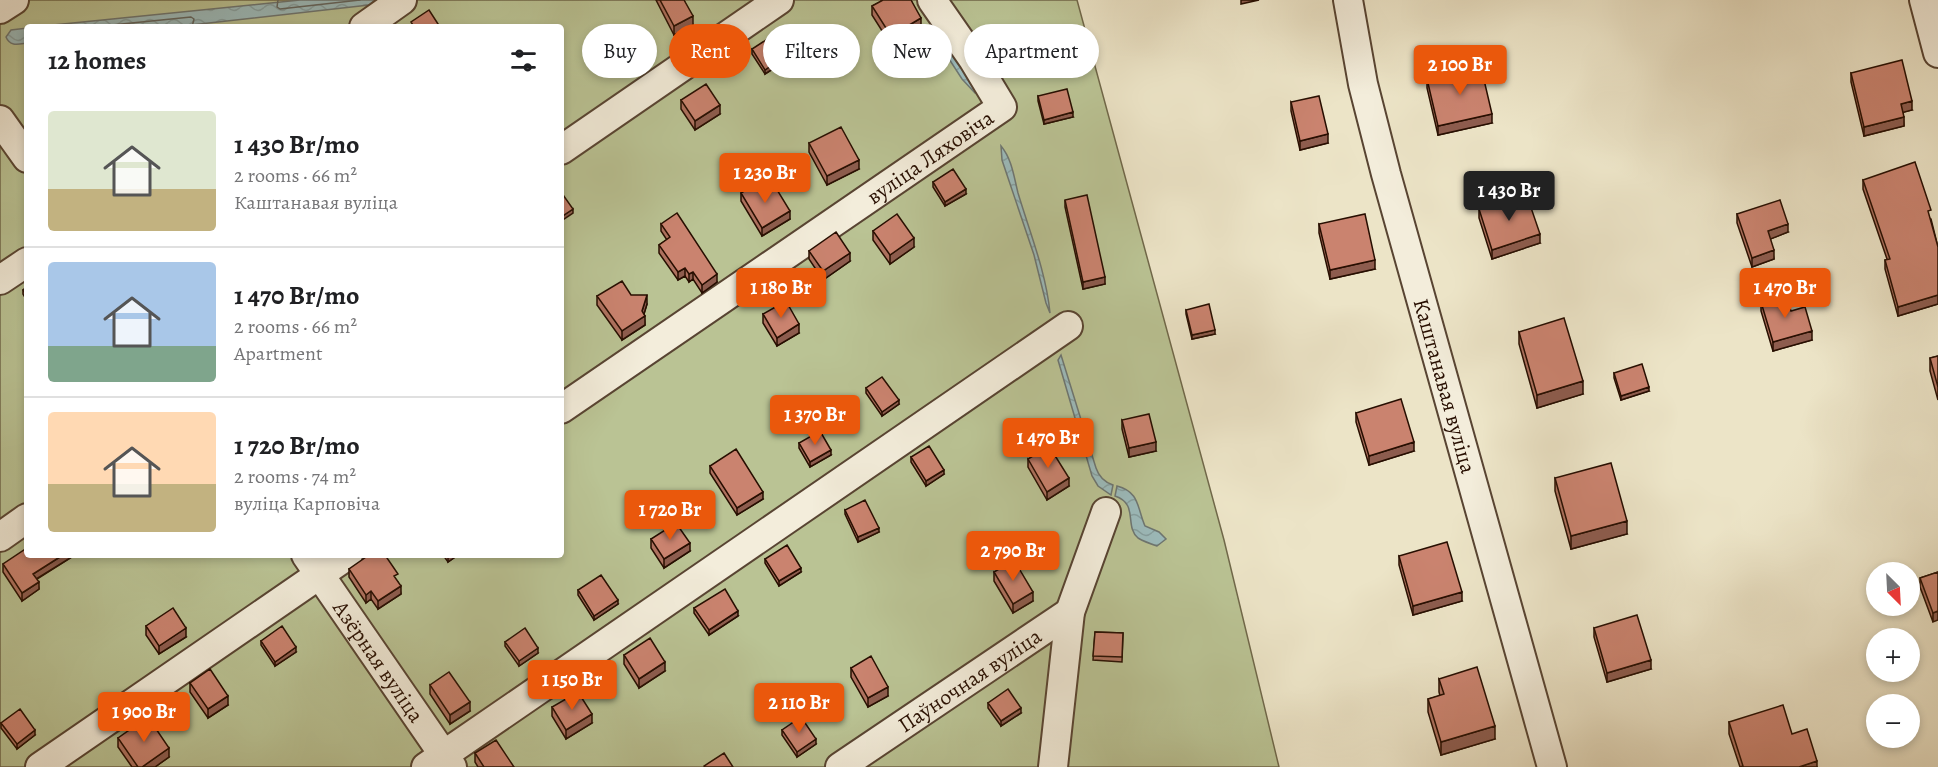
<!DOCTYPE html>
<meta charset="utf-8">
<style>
body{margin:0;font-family:Alegreya,serif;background:#f2f2f2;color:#202124;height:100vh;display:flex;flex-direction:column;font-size:22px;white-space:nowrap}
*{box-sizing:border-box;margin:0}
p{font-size:20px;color:#757577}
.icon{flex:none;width:33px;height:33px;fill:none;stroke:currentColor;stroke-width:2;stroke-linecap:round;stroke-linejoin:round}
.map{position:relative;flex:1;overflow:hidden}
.details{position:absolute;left:24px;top:24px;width:540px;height:534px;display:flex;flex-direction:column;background:#fff;border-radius:6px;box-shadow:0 3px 9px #0003}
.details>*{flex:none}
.guide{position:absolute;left:582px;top:24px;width:570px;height:54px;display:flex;gap:12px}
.needle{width:39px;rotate:156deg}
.controls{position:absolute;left:1866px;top:562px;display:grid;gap:12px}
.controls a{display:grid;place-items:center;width:54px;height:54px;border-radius:50%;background:#fff;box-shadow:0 3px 9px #0003;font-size:30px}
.price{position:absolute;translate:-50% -51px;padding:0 14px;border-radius:6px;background:#ea580c;color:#fff;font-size:20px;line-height:39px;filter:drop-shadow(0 2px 3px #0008)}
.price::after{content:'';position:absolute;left:50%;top:36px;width:18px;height:14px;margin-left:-9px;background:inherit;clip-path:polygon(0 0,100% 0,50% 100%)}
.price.selected{background:#222;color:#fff}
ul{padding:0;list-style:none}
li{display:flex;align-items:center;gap:18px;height:150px;padding:0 24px}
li+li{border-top:2px solid #e0e0e0}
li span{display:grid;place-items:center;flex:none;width:168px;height:120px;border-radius:6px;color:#555}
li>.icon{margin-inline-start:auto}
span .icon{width:72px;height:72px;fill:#fffc;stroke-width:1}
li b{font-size:26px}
h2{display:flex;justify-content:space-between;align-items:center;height:72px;padding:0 24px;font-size:26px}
.pill{padding:0 21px;border-radius:27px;background:#fff;box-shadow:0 3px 9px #0003;font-size:21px;line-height:54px}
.pill.selected{background:#ea580c;color:#fff}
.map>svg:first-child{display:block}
.green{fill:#bac394;stroke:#70684a;stroke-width:1.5;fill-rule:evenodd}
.water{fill:url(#water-waves);stroke:#6d7672;stroke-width:1.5}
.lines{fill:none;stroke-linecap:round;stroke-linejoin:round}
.shore{stroke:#62655f;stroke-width:1.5}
.minor-casing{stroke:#584432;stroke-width:32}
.minor{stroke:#f3eddb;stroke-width:28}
.wall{fill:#ae715f;stroke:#270e01;stroke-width:1.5}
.shaded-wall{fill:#8d5c4e;stroke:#270e01;stroke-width:1.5}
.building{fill:#ca836f;stroke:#270e01;stroke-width:1.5}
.labels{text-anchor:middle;stroke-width:5;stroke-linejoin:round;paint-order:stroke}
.street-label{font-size:22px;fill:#270e01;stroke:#f3eddb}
</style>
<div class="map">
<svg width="1938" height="767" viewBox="0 0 1938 767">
<defs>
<pattern id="water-waves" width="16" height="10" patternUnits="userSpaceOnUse" patternTransform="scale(1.5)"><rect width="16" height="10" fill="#9cbcbd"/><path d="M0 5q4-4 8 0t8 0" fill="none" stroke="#86a0a1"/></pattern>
</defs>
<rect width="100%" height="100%" fill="#ece4c7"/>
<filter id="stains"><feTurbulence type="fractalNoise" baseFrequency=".00333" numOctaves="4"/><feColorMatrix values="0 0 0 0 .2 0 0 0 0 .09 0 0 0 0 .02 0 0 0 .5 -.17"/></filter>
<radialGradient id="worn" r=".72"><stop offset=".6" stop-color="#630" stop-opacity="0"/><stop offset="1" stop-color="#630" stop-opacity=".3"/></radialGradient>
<path class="green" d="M0,0H1077L1224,540L1279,767H0ZM27,27H561V555H27Z"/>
<path class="water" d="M300,0H375L369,5L173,27H33Z
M27,28V43C19,44 10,47 6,37L11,30Z
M939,40L946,42L976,91L975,93L962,79L938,42Z
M1001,146C1012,159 1014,177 1018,193C1030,233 1046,272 1050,313L1046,303L1034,255L1002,160Z
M1061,355L1096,468C1099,477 1104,482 1113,485L1111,495L1098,486L1092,476L1058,360Z
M1117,486C1140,492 1137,508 1145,526L1159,532L1166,539L1157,546C1151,544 1143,541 1138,538C1124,526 1139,504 1115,496Z"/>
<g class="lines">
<path class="shore" d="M278,0L277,7L280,9L360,0
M92,27L191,17L194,19L192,27"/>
<g class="minor-casing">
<g id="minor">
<path id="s1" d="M1348,0L1363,84L1386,174L1552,767"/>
<path d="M1924,0L1938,53"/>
<path d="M0,9L14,0"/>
<path d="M364,27L402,0"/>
<path d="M0,120L27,158"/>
<path d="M561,150L779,0"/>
<path d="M0,280L27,262"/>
<path id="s2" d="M561,409L1002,107L973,59L932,0"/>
<path d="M0,537L27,518"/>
<path id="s3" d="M306,555L452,767"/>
<path d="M40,767L348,555"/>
<path d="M426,767L1068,326"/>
<path id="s4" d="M840,767L1070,612"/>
<path d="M1053,767L1070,612L1106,512"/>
</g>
</g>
<use href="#minor" class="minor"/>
</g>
<path class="wall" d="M656,0H684L693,25L674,35Z
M881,0H911L921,27L891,45L872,15V6L882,1Z
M752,49L782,63L765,74L752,54Z
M1851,73L1912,110L1903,112L1904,126L1864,136L1851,82Z
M1427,79L1492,123L1438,135L1427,88Z
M1038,96L1073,117L1044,124L1038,101Z
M681,100L720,114L695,130L681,109Z
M1291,102L1328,143L1300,150L1291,111Z
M809,143L859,169L827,185L809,152Z
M1863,180L1931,219L1938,247V304L1898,316L1885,269V260L1887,259L1863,189Z
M933,182L966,194L945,206L933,187Z
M769,192L790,219L762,236L741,201V193Z
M1065,200L1105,284L1083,289L1065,207Z
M1479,209L1540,243L1492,259L1479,218Z
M1737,214L1788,232L1770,239L1774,259L1752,267L1737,223Z
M661,224L717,282L702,293L693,279L689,282L685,276L678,280L659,253V245L667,240L661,231Z
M1319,224L1375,269L1330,279L1319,233Z
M873,231L914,247L890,264L873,240Z
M809,251L850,261L823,280L809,259Z
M27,287V301L23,294V290Z
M597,296L647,304L644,314L645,325L622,340L597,305Z
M1761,302L1791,311L1812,340L1773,351L1761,311Z
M1186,310L1215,334L1192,339L1186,314Z
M763,314L799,333L777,346L763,323Z
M1519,332L1583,394L1537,408L1519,344Z
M1938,356V400L1930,371V358Z
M1614,373L1649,391L1621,400L1614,378Z
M866,388L899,404L882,416L866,393Z
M1356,413L1414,451L1369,465L1356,422Z
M1122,420L1156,451L1129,457L1122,429Z
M799,443L831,455L810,467L799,448Z
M911,457L944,474L926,486L911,462Z
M1028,459L1069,486L1047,500L1028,467Z
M710,466L763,499L737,515L710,473Z
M1555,478L1627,534L1571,549L1555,491Z
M845,510L879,532L858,542L845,514Z
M651,539L690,551L664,568L651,548Z
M27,555H75L37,579L39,589L22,601L3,572V564Z
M443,555H458L448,562Z
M1399,556L1462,601L1413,615L1399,565Z
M765,559L801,572L779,586L765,563Z
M349,569L398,582L401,594L378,609L371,599L366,603L349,577Z
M994,572L1033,601L1013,613L994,581Z
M1938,572L1933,622L1920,587V578Z
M578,590L618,604L594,620L578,595Z
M694,608L738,616L709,635L694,613Z
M146,626L186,637L159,654L146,635Z
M1594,628L1651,669L1607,682L1594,637Z
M1095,632L1123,633L1122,662L1093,660Z
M261,641L296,652L275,666L261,645Z
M505,642L538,653L519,666L505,646Z
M624,655L665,671L639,688L624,664Z
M851,668L888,696L868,707L851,677Z
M1439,679L1495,739L1441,755L1428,712V699L1440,696L1439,692Z
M190,683L228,705L208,718L190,692Z
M430,685L470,711L450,724L430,694Z
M988,703L1021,713L1001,726L988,708Z
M552,707L592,723L566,739L552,716Z
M1729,722L1792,734L1817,767H1740L1729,734Z
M1,723L35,735L17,749L1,728Z
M782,730L816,744L797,757L782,735Z
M118,738L169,757L155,767H132L118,747Z
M475,753L514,767H478L475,762Z"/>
<path class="shaded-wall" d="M1241,0H1259L1241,4Z
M693,16V25L674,35V26Z
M921,18V27L891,45V36Z
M782,58V63L765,74V70Z
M1912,101V110L1901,113V104Z
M720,105V114L695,130V121Z
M1073,112V117L1044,124V120Z
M1492,114V123L1438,135V126Z
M1904,117V126L1864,136V127Z
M1328,134V143L1300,150V141Z
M859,160V169L827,185V176Z
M966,189V194L945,206V202Z
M573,209V213L561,221V217Z
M790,211V219L762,236V228Z
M1788,224V232L1768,240V231Z
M1540,234V243L1492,259V250Z
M914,238V247L890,264V255Z
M1774,250V259L1752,267V258Z
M850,253V261L823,280V271Z
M1375,260V269L1330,279V270Z
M685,268V276L678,280V272Z
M693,272V279L689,282V274Z
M717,274V282L702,293V285Z
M1105,277V284L1083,289V282Z
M647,295V304L643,317L645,316V325L622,340V331L642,311Z
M1938,295V304L1898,316V307Z
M799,324V333L777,346V338Z
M1215,330V334L1192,339V335Z
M1812,331V340L1773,351V342Z
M1583,381V394L1537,408V395Z
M1649,387V391L1621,400V396Z
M899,400V404L882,416V412Z
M1156,442V451L1129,457V448Z
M1414,442V451L1369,465V456Z
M831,450V455L810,467V462Z
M944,470V474L926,486V481Z
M1069,478V486L1047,500V492Z
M763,492V499L737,515V508Z
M1627,521V534L1571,549V536Z
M879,528V532L858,542V537Z
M690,543V551L664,568V559Z
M63,555H75L33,581V574Z
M448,555H458L448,562Z
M801,568V572L779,586V581Z
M39,582V589L22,601V593Z
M401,586V594L378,609V601Z
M371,591V599L366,603V595Z
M1033,592V601L1013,613V604Z
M1462,592V601L1413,615V606Z
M618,600V604L594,620V616Z
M738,611V616L709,635V630Z
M1938,611V620L1933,622V613Z
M186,628V637L159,654V646Z
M296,647V652L275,666V662Z
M538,648V653L519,666V661Z
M1651,660V669L1607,682V673Z
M665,662V671L639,688V679Z
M888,687V696L868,707V698Z
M228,696V705L208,718V709Z
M470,702V711L450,724V715Z
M1021,708V713L1001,726V721Z
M592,714V723L566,739V730Z
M1495,726V739L1441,755V742Z
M35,730V735L17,749V744Z
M816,739V744L797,757V752Z
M169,748V757L155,767H142Z
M1817,761V767H1799Z"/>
<path class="building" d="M660,0H684L693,16L674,26Z
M883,0H911L921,18L891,36L872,6Z
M429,10L440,27H414L411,22Z
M769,38L782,58L765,70L752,49Z
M1902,60L1912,101L1901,104L1904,117L1864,127L1851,73Z
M1481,67L1492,114L1438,126L1427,79Z
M706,84L720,105L695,121L681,100Z
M1067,89L1073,112L1044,120L1038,96Z
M1319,96L1328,134L1300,141L1291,102Z
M841,127L859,160L827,176L809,143Z
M1915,162L1931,210L1928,211L1938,247V295L1898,307L1885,260L1890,259L1863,180Z
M953,169L966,189L945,202L933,182Z
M761,181L769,192L776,188L790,211L762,228L741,193Z
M561,192L573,209L561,217Z
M1526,193L1540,234L1492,250L1479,209Z
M1087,195L1105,277L1083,282L1065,200Z
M1780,200L1788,224L1768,231L1774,250L1752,258L1737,214Z
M677,213L717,274L702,285L693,272L689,274L685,268L678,272L659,245L670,237L661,224Z
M897,214L914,238L890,255L873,231Z
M1365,214L1375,260L1330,270L1319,224Z
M836,232L850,253L823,271L809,251Z
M622,281L631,295H647L642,311L645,316L622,331L597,296Z
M27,287V296L23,290Z
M1786,295L1791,311L1805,307L1812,331L1773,342L1761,302Z
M786,301L799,324L777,338L763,314Z
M1209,304L1215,330L1192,335L1186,310Z
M1564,318L1583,381L1537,395L1519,332Z
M1938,356V387L1930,358Z
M1642,364L1649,387L1621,396L1614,373Z
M882,377L899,400L882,412L866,388Z
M1401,399L1414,442L1369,456L1356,413Z
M1149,414L1156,442L1129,448L1122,420Z
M820,431L831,450L810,462L799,443Z
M929,446L944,470L926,481L911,457Z
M1049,446L1069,478L1047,492L1028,459Z
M736,449L763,492L737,508L710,466Z
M1611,463L1627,521L1571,536L1555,478Z
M865,500L879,528L858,537L845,510Z
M676,523L690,543L664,559L651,539Z
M1447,542L1462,592L1413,606L1399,556Z
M787,545L801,568L779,581L765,559Z
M27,548V555H63L33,574L39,582L22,593L3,564Z
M369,555H385L398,574L394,576L401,586L378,601L371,591L366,595L349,569Z
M1014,560L1033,592L1013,604L994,572Z
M1938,572V611L1933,613L1920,578Z
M601,575L618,600L594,616L578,590Z
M725,589L738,611L709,630L694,608Z
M173,608L186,628L159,646L146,626Z
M1637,615L1651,660L1607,673L1594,628Z
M282,626L296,647L275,662L261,641Z
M525,628L538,648L519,661L505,642Z
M1095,632L1123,633L1122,657L1093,656Z
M650,638L665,662L639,679L624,655Z
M871,656L888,687L868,698L851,668Z
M1477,667L1495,726L1441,742L1428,699L1444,694L1439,679Z
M210,669L228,696L208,709L190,683Z
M449,672L470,702L450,715L430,685Z
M1008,689L1021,708L1001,721L988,703Z
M578,692L592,714L566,730L552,707Z
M1783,705L1792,734L1807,729L1817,761L1799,767H1740L1743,766L1729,722Z
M20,709L35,730L17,744L1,723Z
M148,717L169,748L142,767H138L118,738Z
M801,717L816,739L797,752L782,730Z
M496,740L514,767H484L475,753Z
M724,753L733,767H705L704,766Z"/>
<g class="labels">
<g class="street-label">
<text dy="8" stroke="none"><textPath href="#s2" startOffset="447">вуліца Ляховіча</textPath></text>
<text dy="8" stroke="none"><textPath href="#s1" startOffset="398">Каштанавая вуліца</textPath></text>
<text dy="8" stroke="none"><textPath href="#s3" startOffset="129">Азёрная вуліца</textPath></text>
<text dy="8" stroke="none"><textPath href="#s4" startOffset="156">Паўночная вуліца</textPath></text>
</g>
</g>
<rect width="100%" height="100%" filter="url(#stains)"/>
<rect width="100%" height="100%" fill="url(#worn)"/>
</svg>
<div class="controls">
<a><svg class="needle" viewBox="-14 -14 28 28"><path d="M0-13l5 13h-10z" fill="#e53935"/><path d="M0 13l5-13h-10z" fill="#757577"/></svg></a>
<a>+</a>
<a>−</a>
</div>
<b class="price" style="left:1460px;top:96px">2 100 Br</b>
<b class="price" style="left:765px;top:204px">1 230 Br</b>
<b class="price selected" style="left:1509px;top:222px">1 430 Br</b>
<b class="price" style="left:781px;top:319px">1 180 Br</b>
<b class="price" style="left:1785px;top:319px">1 470 Br</b>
<b class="price" style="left:815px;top:446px">1 370 Br</b>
<b class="price" style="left:1048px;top:469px">1 470 Br</b>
<b class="price" style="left:670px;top:541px">1 720 Br</b>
<b class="price" style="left:1013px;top:582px">2 790 Br</b>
<b class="price" style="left:572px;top:711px">1 150 Br</b>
<b class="price" style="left:799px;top:734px">2 110 Br</b>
<b class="price" style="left:144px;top:743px">1 900 Br</b>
<div class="guide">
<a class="pill">Buy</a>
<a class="pill selected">Rent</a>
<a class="pill">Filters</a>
<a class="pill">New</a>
<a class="pill">Apartment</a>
</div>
<section class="details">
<h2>12 homes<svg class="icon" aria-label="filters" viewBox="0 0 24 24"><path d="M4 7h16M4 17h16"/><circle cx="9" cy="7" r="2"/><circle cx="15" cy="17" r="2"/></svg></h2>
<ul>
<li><span style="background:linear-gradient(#dfe7d0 65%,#c2b280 0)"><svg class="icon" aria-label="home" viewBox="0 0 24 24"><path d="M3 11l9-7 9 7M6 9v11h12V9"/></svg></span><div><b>1 430 Br/mo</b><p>2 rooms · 66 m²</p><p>Каштанавая вуліца</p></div></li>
<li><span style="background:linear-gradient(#a9c7e8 70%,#7fa58c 0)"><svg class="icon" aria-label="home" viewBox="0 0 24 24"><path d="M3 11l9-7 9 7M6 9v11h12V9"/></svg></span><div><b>1 470 Br/mo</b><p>2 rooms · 66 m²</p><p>Apartment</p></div></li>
<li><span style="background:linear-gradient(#ffd9b3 60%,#c2b280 0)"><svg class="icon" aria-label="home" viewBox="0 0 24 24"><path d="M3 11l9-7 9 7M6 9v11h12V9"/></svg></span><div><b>1 720 Br/mo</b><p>2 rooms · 74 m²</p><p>вуліца Карповіча</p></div></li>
</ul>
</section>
</div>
